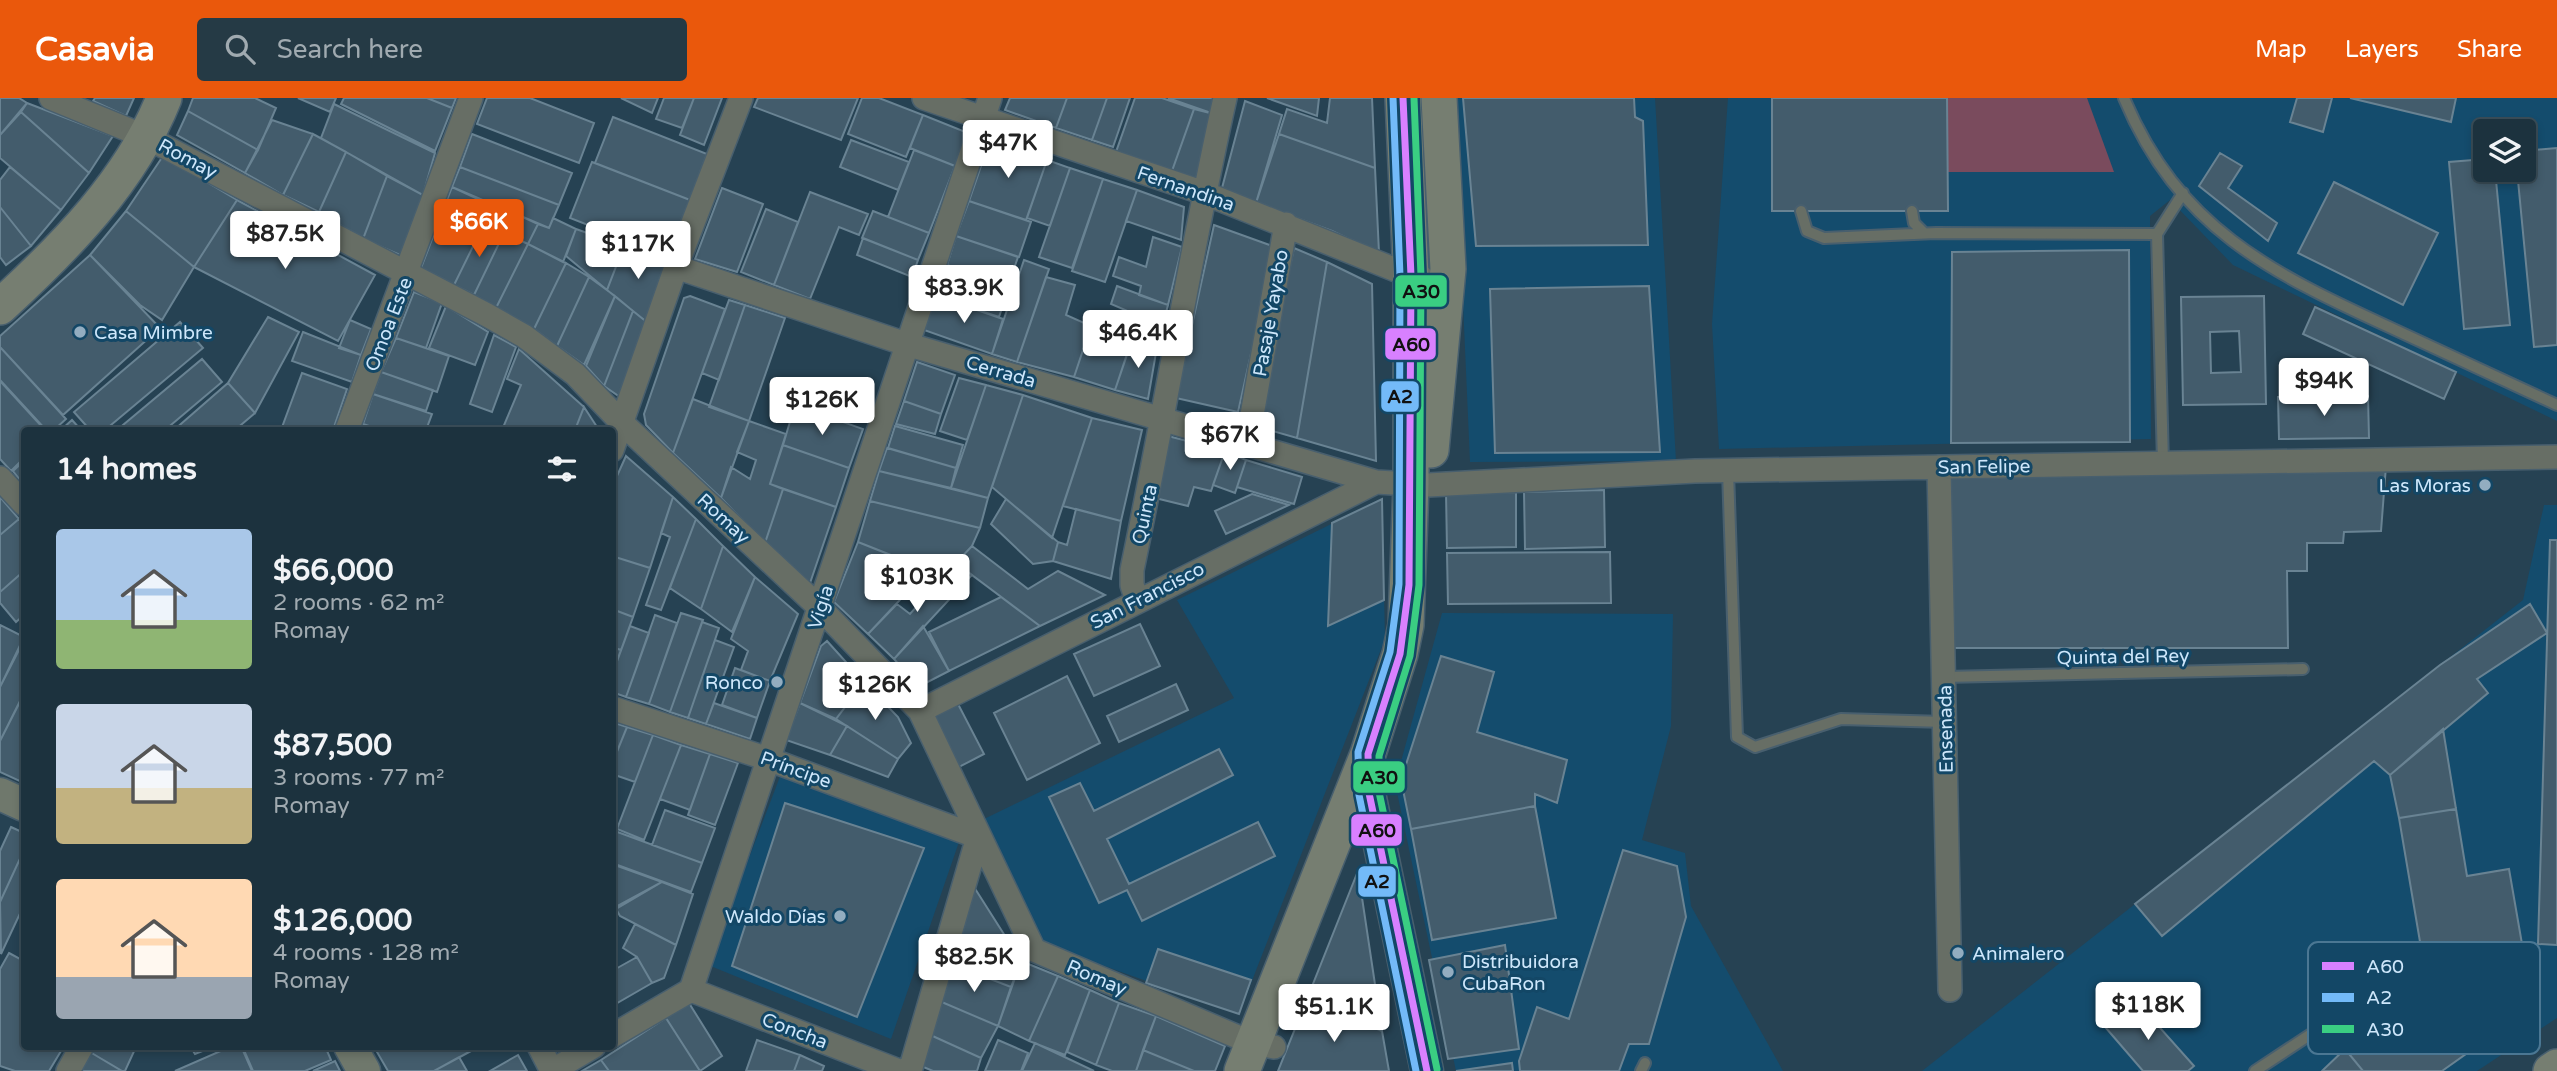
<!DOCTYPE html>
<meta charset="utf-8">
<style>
body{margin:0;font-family:"Varela Round",sans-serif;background:#253a45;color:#f1f3f6;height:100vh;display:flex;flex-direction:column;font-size:26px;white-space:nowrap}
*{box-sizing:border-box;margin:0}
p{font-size:23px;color:#a0aab0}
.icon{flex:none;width:38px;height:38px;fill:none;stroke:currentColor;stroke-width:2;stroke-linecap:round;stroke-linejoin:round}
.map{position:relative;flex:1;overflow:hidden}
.panel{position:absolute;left:21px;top:329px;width:595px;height:623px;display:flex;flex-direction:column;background:#1c323e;border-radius:7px;box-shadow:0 4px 10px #0003,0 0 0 2px #3a4d58}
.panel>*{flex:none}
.tools{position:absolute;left:2473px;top:21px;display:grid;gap:14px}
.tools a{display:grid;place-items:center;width:63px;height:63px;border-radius:7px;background:#1c323e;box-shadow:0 4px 10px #0003,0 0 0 2px #3a4d58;font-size:35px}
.price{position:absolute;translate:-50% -60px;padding:0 16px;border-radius:7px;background:#fff;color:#222;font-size:23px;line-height:46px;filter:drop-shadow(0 2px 4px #0008)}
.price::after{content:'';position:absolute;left:50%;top:42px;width:21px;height:16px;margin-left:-10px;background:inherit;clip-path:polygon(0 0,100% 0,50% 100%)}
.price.current{background:#ea580c;color:#fff}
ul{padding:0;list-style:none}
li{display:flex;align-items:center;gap:21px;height:175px;padding:0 35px}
li span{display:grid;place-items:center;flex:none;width:196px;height:140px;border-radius:7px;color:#555}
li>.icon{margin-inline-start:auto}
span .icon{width:84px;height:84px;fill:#fffc;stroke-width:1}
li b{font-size:30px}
h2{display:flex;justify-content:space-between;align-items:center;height:84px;padding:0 35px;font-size:30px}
header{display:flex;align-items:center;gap:42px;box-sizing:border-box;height:98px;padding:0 35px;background:#ea580c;color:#fff}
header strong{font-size:33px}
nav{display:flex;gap:38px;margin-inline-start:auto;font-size:24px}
.search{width:490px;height:63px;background:#253a45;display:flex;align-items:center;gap:18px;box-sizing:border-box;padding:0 24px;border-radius:7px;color:#a0aab0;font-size:26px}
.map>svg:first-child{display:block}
.built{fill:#144c6d;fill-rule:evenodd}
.green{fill:#7a4b5d}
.building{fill:#435c6c;stroke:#698393;stroke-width:2;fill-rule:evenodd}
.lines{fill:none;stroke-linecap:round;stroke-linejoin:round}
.lane-casing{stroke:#485f6e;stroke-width:14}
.street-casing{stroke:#485f6e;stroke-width:26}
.secondary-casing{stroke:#485f6e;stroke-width:35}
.primary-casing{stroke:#485f6e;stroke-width:38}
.lane{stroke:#676e65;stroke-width:10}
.street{stroke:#676e65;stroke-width:23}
.secondary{stroke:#6f786c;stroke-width:32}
.primary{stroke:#767e71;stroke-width:35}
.bus-1-casing{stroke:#134766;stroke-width:12}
.bus-2-casing{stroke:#134766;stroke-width:12}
.bus-3-casing{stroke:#134766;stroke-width:12}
.bus-1{stroke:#d880ff;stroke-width:7}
.bus-2{stroke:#73baf8;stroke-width:7}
.bus-3{stroke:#3ace82;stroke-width:7}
.poi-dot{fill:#93adc0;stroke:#134766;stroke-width:2.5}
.labels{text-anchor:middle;stroke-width:6;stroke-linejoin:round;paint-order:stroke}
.street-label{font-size:19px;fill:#cee7fb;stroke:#134766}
.poi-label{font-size:19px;fill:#cee7fb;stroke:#134766;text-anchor:start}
.key{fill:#134766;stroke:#4b7793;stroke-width:2}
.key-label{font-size:19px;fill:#cee7fb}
.line-badge{stroke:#134766;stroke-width:2.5}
.pale-badge-label{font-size:19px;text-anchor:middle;font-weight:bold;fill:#111}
</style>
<header>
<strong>Casavia</strong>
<div class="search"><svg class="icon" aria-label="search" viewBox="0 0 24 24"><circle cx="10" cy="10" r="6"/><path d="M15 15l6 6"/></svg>Search here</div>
<nav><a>Map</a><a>Layers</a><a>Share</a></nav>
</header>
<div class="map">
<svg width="2557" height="973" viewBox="0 0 2557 973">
<rect width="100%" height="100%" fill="#264253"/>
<path class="built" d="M1454,0H1655L1676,363L1470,364Z
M1728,0H2557V323L2233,167L2170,102L2150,118L2151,341L1719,351L1712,226ZM2485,33H2524V72H2485Z
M1382,401L1385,541L1239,916L1037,844L982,722L1234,600L1177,502Z
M2544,407H2557V920L2477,973H1922L2523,502Z
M1442,515L1673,516L1671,628L1642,742L1685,755L1691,808L1783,973H1456L1395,685Z
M781,676L960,741L891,941L708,867Z"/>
<path class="green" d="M1947,0H2087L2114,74H1948Z"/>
<path class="building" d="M0,0H19L27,5L0,37Z
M95,0H134L126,18L93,3Z
M193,0H255L276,10L258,52L188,13Z
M298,0H336L330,14Z
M344,0H427L452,10L435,53L341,6Z
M427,0H456L452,10Z
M487,0H530L594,25L579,65L477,26Z
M621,0H658L652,15Z
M664,0H694L682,30L656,21Z
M694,0H722L704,47L680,37Z
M758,0H858L841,42L754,9Z
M862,0H879L923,17L906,59L848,36Z
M1010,0H1067L1056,30L1005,12Z
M1067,0H1107L1092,42L1056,30Z
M1107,0H1130L1113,49L1092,42Z
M1135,0H1162L1194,11L1172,73L1116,54Z
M1168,0H1217L1214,16Z
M1267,0H1319L1317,18Z
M1330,0H1372L1375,70L1279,36L1287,11L1327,25Z
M1463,0H1634L1635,19L1643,23L1648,147L1476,148Z
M1772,0H1947L1948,113H1772Z
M2297,0H2332L2323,34L2290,24Z
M2350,0H2456L2451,24Z
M1245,3L1282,17L1256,105L1222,90Z
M27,5L113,38L89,75L21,14Z
M334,6L435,55L423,97L321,40Z
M1194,11L1214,16L1198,80H1188L1172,73Z
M188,13L258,52L245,75L177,37Z
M21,14L89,75L61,112L0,60V37Z
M923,17L968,35L955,68L910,50Z
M613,19L707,56L690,102L595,65Z
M272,22L313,36L283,97L245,75Z
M313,36L346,54L319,114L283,97Z
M472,36L572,75L559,107L460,69Z
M1279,36L1375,70L1379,155L1332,133L1256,105Z
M851,42L909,64L898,92L840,69Z
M990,42L1047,62L1026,122L969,103Z
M2557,50V247L2534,249L2517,72H2524V53Z
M914,52L955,68L929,135L888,119Z
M346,54L387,78L363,141L319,114Z
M2220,55L2242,68L2228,90L2277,125L2268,143L2199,88Z
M163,58L237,102L194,169L126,113Z
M2485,61V72H2495L2510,227L2464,231L2449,64Z
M1047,62L1070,70L1050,128L1027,120Z
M592,64L690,102L667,158L570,120Z
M10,69L61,112L31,148L0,109V82Z
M460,69L559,107L549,130L452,89Z
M1070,70L1103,81L1072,170L1039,159Z
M387,78L423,97L406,151L400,157L363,141Z
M1103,81L1137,92L1105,184L1072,173Z
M2334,84L2438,135L2403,207L2298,155Z
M452,89L493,108L454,187L421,170Z
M722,90L763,106L737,174L695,161Z
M1137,92L1184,109L1181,142L1126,123Z
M810,94L868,116L859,137L839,129L810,201L774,187Z
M237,102L375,177L338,243L194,169Z
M969,103L1031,124L1019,159L956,138Z
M0,109L31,148L6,167L0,159Z
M766,111L798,124L774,187L741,174Z
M126,113L194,169L162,222L140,207L90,157Z
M873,113L929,135L918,162L862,140Z
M514,115L538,126L528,146L504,135Z
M553,120L576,131L563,164L528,146L538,126L549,130Z
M484,126L504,135L474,197L454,187Z
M1214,127L1275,149L1238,314L1176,300Z
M576,131L624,148L607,192L566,158Z
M504,135L528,146L496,210L474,197Z
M956,138L1018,159L1008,188L947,167Z
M1153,139L1182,149L1168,207L1139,197L1141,188L1113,178L1119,159L1146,169Z
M863,140L918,162L912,179L857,157Z
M528,146L566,165L534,231L496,210Z
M624,148L669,165L648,225L607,192Z
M1294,150L1327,164L1297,340L1255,328Z
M2129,152L2130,344L1951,345L1952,154Z
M90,157L160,230L63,317L0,249V238Z
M1024,162L1049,171L1017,264L992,256Z
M1327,164L1372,186L1376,363L1297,340Z
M566,165L589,179L557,248L534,231Z
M947,167L1009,189L999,219L936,198Z
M589,179L615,198L584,267L557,248Z
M1046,179L1075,187L1066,217L1091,228L1074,279L1017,264Z
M1117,188L1168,207L1157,249L1132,241L1137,217L1111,206Z
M1649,188L1660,354L1495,355L1490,191Z
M414,194L442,205L426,250L396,240Z
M615,198L633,213L604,288L586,268Z
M690,198L725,211L673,355L646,327L644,316L684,200Z
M936,198L1003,221L992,256L924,232Z
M2264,198L2266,306L2183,307L2181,199ZM2239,233L2241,274L2211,275L2210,234Z
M729,202L745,207L719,282L702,275Z
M745,207L785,220L749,323L709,309Z
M446,208L488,234L475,267L429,250Z
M2315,209L2456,274L2444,301L2303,236Z
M633,213L648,225L620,299L604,288Z
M268,219L299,234L255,315L228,285Z
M350,222L371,231L361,257L339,250Z
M180,224L203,250L105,332H90L74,314Z
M1091,228L1132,242L1115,292L1074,279Z
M303,234L361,257L352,284L292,263Z
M494,237L516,249L492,314L470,306Z
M396,240L449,258L437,294L381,274Z
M1132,241L1157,249L1148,301L1115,292Z
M0,249L66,321L54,332H46L0,282Z
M519,251L584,309L575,332H502L521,287L507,281Z
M202,261L222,284L165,332H117Z
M917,264L955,277L941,316L904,303Z
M381,274L433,292L426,313L373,296Z
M302,275L347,291L333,332H281Z
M959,280L986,287L967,342L940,333Z
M0,283L45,332H24V360L11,373L0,361Z
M228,285L255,315L235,332H174Z
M986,287L1023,297L988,400L951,390Z
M373,296L432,316L426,332H381L363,326Z
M1023,297L1092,320L1052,440L992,389Z
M2368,298L2369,340L2279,341L2278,299Z
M693,301L749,323L721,400L673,355Z
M904,303L941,316L935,336L896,326Z
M795,307L863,331L849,370L783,347Z
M584,309L599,332H575Z
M1092,320L1142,332L1121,423L1063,408Z
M72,322L81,332H61Z
M749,323L786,336L770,386L783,391L765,445L721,400L731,369L750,381L756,362L737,354Z
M895,328L963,347L956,370L888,350Z
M1168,338L1225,353L1211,393L1194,389L1188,408L1155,400Z
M783,347L849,370L836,409L770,386Z
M887,350L956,370L951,390L879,373Z
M1225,353L1246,362L1235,395L1213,387Z
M626,358L673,399L650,470L612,458V389Z
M1246,362L1302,379L1294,406L1237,389Z
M24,363V387L13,373Z
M2386,368L2381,433L2344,434L2343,445H2307V473H2287L2288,550H1950L1949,375Z
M879,373L988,400L980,430L870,403Z
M783,391L836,409L809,488L765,445Z
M1604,392L1605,449L1525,451L1524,394Z
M1516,394V449L1447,450L1446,395Z
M1252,396L1289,407L1226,436L1215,413Z
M0,399L19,421L0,437Z
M673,399L696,421L661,512L646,507L670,439L661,435Z
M1006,401L1058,444L1053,463L1033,466L991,426Z
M1382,401L1384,502L1328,528L1332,425Z
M870,403L963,426L980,430L972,448L944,478L858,444Z
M1076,411L1121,423L1111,481L1053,463L1058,444L1067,447Z
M19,421L24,427V473L0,494V437Z
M696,421L723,448L701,511L670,490Z
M2550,442H2557V847L2538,846Z
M858,444L928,472L868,536L834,504Z
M723,448L755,479L732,534L701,511Z
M972,448L1028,491L1058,473L1105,497L1040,528L956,465Z
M1610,454L1611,505L1448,506L1447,455Z
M612,458L650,470L633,519L612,511Z
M956,465L972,477L894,561L868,536L897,506L910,516Z
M24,473V517L16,524L0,505V494Z
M755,479L798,516L770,583L741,572L748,553L731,541Z
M1001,499L1040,528L949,573L929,534Z
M2530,506L2547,535L2477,581L2488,595L2390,677L2374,663L2162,838L2135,806L2440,567Z
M612,511L633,519L621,552L612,549Z
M681,515L703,522L670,614L649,606Z
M655,517L677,525L649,606L626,599Z
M702,524L719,530L688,620L670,614Z
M1140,526L1160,568L1094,598L1074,556Z
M0,527L24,539L0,589Z
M630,528L649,535L626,599L612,594V577Z
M923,528L949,573L918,589L894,561Z
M715,542L734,549L706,626L688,620Z
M827,543L864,584L836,621L800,605L821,548Z
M21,548L24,550V596L0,643V589Z
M612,549L621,552L612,576Z
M1441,558L1494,574L1477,634L1567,662L1557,705L1535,696V708L1411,731L1401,682Z
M735,570L770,583L757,620L722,607Z
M1067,578L1100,645L1027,682L994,615Z
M864,584L898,619L911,645L898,661L836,621Z
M1176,586L1188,612L1119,644L1107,618Z
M24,595V685L0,674V643Z
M714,605L757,620L750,641L706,626Z
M800,605L847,628L830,657L786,642Z
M958,606L984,656L959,669L933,619Z
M612,624L627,629L612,666Z
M847,628L898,661L888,679L830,657Z
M627,629L653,637L635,684L612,676V666Z
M2443,631L2456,711L2399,720L2390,677Z
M653,637L681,647L644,742L617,731Z
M681,647L710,656L690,712L660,701Z
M1219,651L1233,677L1107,741L1129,786L1258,724L1275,758L1142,823L1127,792L1099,805L1049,699L1080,685L1094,713Z
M710,656L738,665L715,727L688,717Z
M785,705L924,750L857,919L732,868Z
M1535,708L1556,820L1432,842L1411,731Z
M2456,711L2467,778L2509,771L2526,869L2427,885L2399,720Z
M665,712L715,730L702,765L652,747Z
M11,729L24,735V752L0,804V753Z
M612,732L702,765L691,794L612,765Z
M24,752V807L1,856L0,804Z
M1623,752L1677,768L1686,819L1649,946H1629L1619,973H1520L1519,963L1537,909L1569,921Z
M612,766L662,784L612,811Z
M1358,773L1382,933L1307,901Z
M662,784L693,796L676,847L620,818L616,811Z
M974,789L1021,863L1011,889L949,865Z
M635,826L676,847L664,880L652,885L637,859L623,850Z
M1505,847L1519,951L1448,961L1429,862Z
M1158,851L1251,882L1239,916L1146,885Z
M9,855L24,863V948H64L49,973H15L0,968V871Z
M637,859L652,885L612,908V873Z
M1021,863L1058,878L1029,943L998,928Z
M949,865L1011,889L998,928L937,902Z
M1058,878L1090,892L1065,957L1029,943Z
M1090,892L1119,905L1096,967L1067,954Z
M2426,893L2473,951L2442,973H2363L2345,951Z
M1307,901L1382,933L1389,973H1278Z
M937,902L998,928L981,960L926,935Z
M2137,904L2194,968L2188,973H2143L2106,930Z
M689,905L722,958L700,973L666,920Z
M1119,905L1156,918L1136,973H1112L1096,967Z
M1156,918L1225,948L1215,973H1194L1143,952Z
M666,920L700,973H609L601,962Z
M926,935L981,960L977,973H933L916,966Z
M757,942L800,957L794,973H746Z
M998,942L1028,955L1021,973H985Z
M1035,945L1094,973H1022Z
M94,948H135L136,949L125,973H122L90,954Z
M190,948H215L195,956Z
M232,948H241L252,973H175Z
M247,948H325L331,962L305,973H253L243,950Z
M388,948H468L471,953L434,973H388L377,954Z
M2345,951L2363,973H2322Z
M1143,952L1194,973H1136Z
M90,954L122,973H80Z
M518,957L527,973H490Z
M800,957L824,968L822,973H794Z
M459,959L467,973H434Z
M601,962L609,973H582Z
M335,963L340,973H313Z
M1512,965L1513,973H1456Z"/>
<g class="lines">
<g class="lane-casing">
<path id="lane" d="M2124,0C2178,129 2269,174 2389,229C2445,255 2501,281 2557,307
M1801,113L1807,133L1824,140L1936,135L2157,136
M1912,113L1914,125L1924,135
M2163,365L2157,136L2183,95
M1728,373L1737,639L1755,649L1841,621L1945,624
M1944,579L2303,571
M1641,973L1645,965
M2255,973L2343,915"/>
</g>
<g class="street-casing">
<path id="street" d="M51,0L146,39L487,217L524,238L575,276L622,325L820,510L920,613L1034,852L1252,945L1274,949
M924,0L1204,95L1411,178L1421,179
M676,169L906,246L1376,384L1428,387L1695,373L2557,359
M347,332L471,0
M1247,345L1286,126
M612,352L676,169L741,0
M1939,369L1950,892
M0,380L24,406
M1137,502L1132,487V472C1165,315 1190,156 1225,0
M612,610L768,661L978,739L910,973
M920,613L1376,384
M691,892L899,973
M612,938L691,892L990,0
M539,948L552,973
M68,973L82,948
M552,973L594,948"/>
</g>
<g class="secondary-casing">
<path id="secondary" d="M1369,695L1427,973
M0,696L24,707
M350,948L364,973"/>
</g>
<g class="primary-casing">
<path id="primary" d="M0,209C65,149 131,83 164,0
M1431,352L1448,171L1439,0
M1242,973L1368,656L1400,556L1406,527L1411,386V178L1403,0
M2551,973L2557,969"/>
</g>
<use href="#lane" class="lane"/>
<use href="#street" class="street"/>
<use href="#secondary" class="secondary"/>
<use href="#primary" class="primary"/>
<g class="bus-1-casing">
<path id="bus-1" d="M1403,0L1411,178L1409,487L1400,556L1368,656L1369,695L1427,973"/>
</g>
<g class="bus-2-casing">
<path id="bus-2" d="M1393,0L1400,178L1399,486L1390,554L1358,654L1359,697L1416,973"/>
</g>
<g class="bus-3-casing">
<path id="bus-3" d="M1414,0L1421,178L1419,487L1410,558L1379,658V694L1437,971"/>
</g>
<use href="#bus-1" class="bus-1"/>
<use href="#bus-2" class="bus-2"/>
<use href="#bus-3" class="bus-3"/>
</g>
<g class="poi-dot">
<circle cx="80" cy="234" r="7"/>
<circle cx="2485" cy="387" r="7"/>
<circle cx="777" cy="584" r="7"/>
<circle cx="840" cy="818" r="7"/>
<circle cx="1958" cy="855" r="7"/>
<circle cx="1448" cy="874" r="7"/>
</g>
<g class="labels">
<g class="street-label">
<text transform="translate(188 60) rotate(28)" y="7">Romay</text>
<text transform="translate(1186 90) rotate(19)" y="7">Fernandina</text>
<text transform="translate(1270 215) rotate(-80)" y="7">Pasaje Yayabo</text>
<text transform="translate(388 226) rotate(-69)" y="7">Omoa Este</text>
<text transform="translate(1001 273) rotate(16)" y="7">Cerrada</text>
<text transform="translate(1984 368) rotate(-1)" y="7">San Felipe</text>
<text transform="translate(1144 416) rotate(-78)" y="7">Quinta</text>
<text transform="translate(724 420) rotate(43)" y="7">Romay</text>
<text transform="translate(1147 497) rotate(-27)" y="7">San Francisco</text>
<text transform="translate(820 509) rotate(-72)" y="7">Vigía</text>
<text transform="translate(2123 558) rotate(-1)" y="7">Quinta del Rey</text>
<text transform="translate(1945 631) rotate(-91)" y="7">Ensenada</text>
<text transform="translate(796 671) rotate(20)" y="7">Príncipe</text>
<text transform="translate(1097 879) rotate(23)" y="7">Romay</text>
<text transform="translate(795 932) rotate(21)" y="7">Concha</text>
</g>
<g class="poi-label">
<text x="94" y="241">Casa Mimbre</text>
<text x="2471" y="394" text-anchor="end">Las Moras</text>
<text x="763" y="591" text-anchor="end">Ronco</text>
<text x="826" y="825" text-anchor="end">Waldo Días</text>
<text x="1972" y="862">Animalero</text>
<text x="1462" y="870">Distribuidora<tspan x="1462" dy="22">CubaRon</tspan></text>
</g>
</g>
<rect x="2308" y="844" width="232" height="112" rx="10" class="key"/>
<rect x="2322" y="864" width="32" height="8" fill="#d880ff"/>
<rect x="2322" y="895" width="32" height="9" fill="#73baf8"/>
<rect x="2322" y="927" width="32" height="8" fill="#3ace82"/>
<g class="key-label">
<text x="2366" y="875">A60</text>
<text x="2366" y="906">A2</text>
<text x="2366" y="938">A30</text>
</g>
<g class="line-badge">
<rect x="1394" y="176" width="54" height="34" rx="7" fill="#3ace82"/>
<rect x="1384" y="229" width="53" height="34" rx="7" fill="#d880ff"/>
<rect x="1380" y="282" width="40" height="33" rx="7" fill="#73baf8"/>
<rect x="1352" y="662" width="54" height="34" rx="7" fill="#3ace82"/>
<rect x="1350" y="715" width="53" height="34" rx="7" fill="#d880ff"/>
<rect x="1357" y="767" width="40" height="33" rx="7" fill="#73baf8"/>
</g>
<g class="pale-badge-label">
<text x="1421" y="200">A30</text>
<text x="1411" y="253">A60</text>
<text x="1400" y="305">A2</text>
<text x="1379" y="686">A30</text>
<text x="1377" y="739">A60</text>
<text x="1377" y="790">A2</text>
</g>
</svg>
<div class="tools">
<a><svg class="icon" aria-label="layers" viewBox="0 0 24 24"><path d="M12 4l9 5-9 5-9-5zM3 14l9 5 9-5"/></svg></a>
</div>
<b class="price" style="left:1008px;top:82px">$47K</b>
<b class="price current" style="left:479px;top:161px">$66K</b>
<b class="price" style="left:285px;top:173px">$87.5K</b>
<b class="price" style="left:638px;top:183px">$117K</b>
<b class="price" style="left:964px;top:227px">$83.9K</b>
<b class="price" style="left:1138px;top:272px">$46.4K</b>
<b class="price" style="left:2324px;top:320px">$94K</b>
<b class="price" style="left:822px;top:339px">$126K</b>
<b class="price" style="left:1230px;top:374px">$67K</b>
<b class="price" style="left:917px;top:516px">$103K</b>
<b class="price" style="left:875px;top:624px">$126K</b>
<b class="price" style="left:974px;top:896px">$82.5K</b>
<b class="price" style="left:2148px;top:944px">$118K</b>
<b class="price" style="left:1334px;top:946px">$51.1K</b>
<section class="panel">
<h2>14 homes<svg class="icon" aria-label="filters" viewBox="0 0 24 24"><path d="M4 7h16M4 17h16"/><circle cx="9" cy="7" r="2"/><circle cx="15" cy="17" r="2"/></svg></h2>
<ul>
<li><span style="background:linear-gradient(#a9c7e8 65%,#8fb573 0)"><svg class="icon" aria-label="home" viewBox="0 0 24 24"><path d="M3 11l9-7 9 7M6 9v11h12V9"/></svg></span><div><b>$66,000</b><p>2 rooms · 62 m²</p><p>Romay</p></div></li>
<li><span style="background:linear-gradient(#c9d6e8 60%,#c2b280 0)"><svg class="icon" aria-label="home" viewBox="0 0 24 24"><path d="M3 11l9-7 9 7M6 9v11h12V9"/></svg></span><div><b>$87,500</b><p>3 rooms · 77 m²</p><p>Romay</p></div></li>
<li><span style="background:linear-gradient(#ffd9b3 70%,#9aa5b1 0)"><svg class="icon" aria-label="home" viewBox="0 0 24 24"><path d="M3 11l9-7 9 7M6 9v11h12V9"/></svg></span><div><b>$126,000</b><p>4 rooms · 128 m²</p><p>Romay</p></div></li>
</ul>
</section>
</div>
